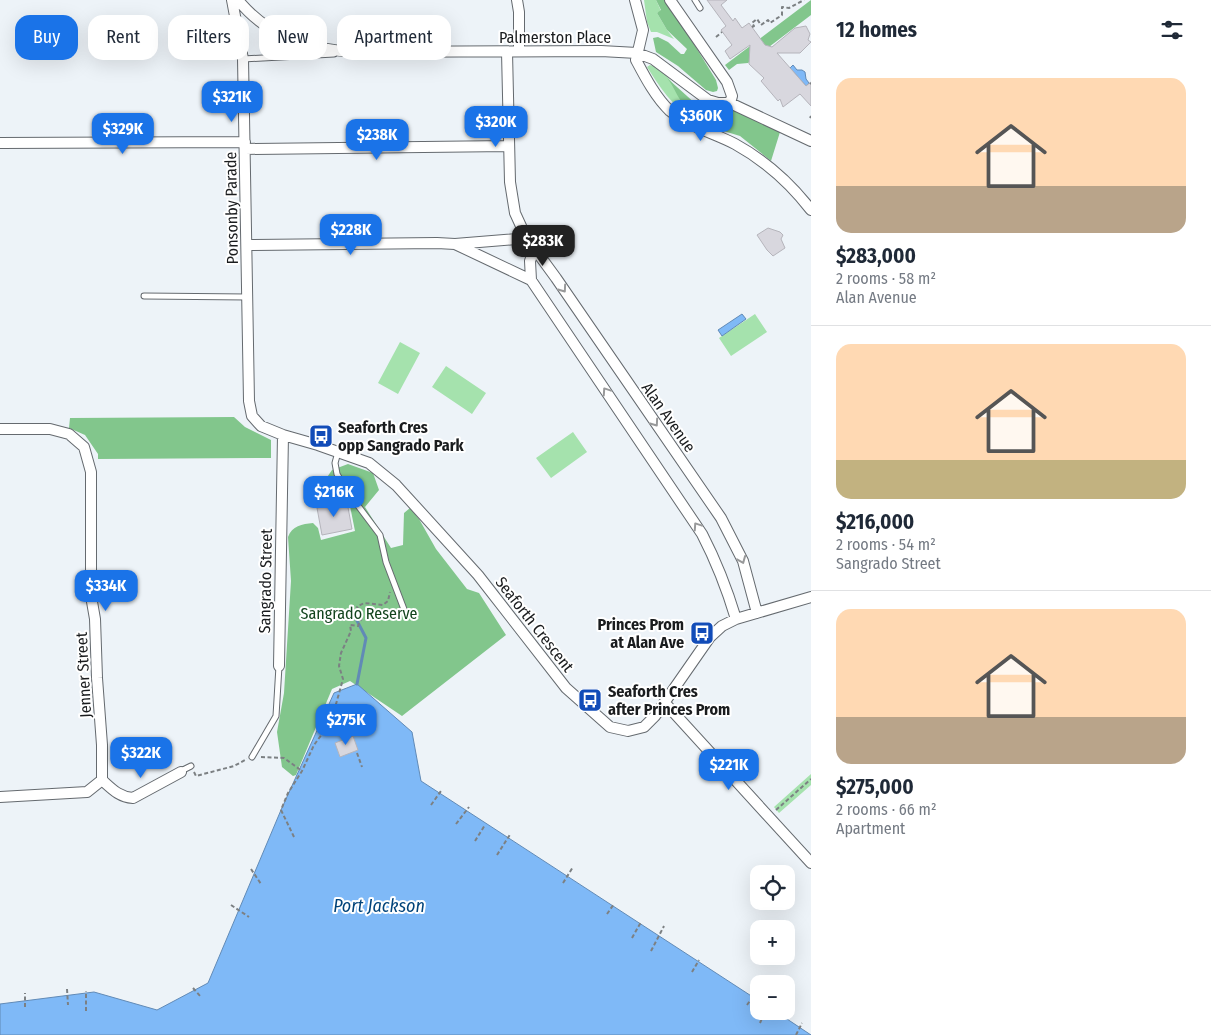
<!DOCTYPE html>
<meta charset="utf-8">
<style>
body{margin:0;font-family:"Fira Sans Condensed",sans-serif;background:#f2f2f3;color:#1f2937;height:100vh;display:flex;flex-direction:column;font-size:19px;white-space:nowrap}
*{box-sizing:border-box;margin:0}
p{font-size:16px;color:#747a83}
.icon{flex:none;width:28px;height:28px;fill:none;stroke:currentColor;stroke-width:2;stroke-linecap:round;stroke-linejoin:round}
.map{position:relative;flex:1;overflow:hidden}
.details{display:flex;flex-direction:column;background:#fff;width:400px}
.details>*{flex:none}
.top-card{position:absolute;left:15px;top:15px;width:475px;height:45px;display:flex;gap:10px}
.tools{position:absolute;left:750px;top:865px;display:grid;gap:10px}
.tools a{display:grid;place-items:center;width:45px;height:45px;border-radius:10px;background:#fff;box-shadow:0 5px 20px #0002;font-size:25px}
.price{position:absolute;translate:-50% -42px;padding:0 11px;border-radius:10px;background:#1a73e8;color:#fff;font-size:16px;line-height:32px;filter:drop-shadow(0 1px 2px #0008)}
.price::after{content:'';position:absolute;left:50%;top:30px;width:15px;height:11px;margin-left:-8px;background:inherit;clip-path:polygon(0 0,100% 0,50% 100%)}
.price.current{background:#222;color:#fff}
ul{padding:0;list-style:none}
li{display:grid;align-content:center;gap:10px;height:265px;padding:0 25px}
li+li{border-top:1px solid #e0e1e3}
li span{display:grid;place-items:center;height:155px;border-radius:15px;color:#555}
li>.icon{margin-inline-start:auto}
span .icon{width:90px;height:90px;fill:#fffc;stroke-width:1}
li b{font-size:21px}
h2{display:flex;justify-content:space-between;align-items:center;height:60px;padding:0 25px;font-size:21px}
.chip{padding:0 18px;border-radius:15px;background:#fff;box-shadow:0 5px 20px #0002;font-size:18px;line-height:45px}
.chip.current{background:#1a73e8;color:#fff}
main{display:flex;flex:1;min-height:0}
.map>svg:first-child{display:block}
.green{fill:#a5e2ad}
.forest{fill:#82c68c}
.water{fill:#7fb9f7;stroke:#618ab6}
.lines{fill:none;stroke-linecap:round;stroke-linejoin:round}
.stream{stroke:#618ab6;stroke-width:3}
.building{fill:#d8d7de;stroke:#b5b4bb}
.lane-casing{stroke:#656a6f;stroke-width:7}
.street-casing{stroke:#656a6f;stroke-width:12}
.path{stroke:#7c8083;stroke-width:2;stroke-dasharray:4 2.5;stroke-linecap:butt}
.lane{stroke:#fff;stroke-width:5}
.street{stroke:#fff;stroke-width:10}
.oneway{stroke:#98999a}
.labels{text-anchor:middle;stroke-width:4;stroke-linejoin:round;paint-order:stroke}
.street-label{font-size:16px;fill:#1a1c1e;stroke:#fff}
.poi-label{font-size:16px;font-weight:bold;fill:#1a1c1e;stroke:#fff;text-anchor:start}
.park-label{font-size:16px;fill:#12431d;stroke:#fff}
.water-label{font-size:18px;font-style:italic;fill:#00437a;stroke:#fff}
</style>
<main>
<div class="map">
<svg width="811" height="1035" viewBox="0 0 811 1035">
<rect width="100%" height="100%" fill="#edf3f8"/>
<path class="green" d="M644,0H656L661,11L657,13L667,30L674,39L657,32H651L647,22Z
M650,65C671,70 682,104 699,116C707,121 717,124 726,124L729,128C718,130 712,127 702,123C674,109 663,92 647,67Z
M755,314L767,332L731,356L719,338Z
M400,342L420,353L398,394L378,383Z
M446,366L486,393L472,414L432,387Z
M573,432L587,452L551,478L536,458Z
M811,774V785L779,813L774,807Z"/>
<path class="forest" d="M656,0H667L716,80L718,88L717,91L713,92L706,90L678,66L656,52L653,38L658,37L668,42L681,54H684L687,49L667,30L657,13L661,10Z
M811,0V15L748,63L737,64L729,70L725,65Z
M667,78L697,105L718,111H736L780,132L771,161L740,136L717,129L728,128L726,124C710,123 691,115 681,101C676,94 673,85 667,78Z
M234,417L245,427L271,440V458L98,459V454L85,435L69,428L70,418Z
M348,464L373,473L379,490L365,507L391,548L403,545L404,513L410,508L419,519L436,549L467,589L479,593L506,635L402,716L350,681L332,689L296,775L293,776L282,767L277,732L284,693L291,581L288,537C292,526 302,524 313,523L318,528L321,540L355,531L349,501L324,499L321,486L332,470Z"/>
<path class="water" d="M793,65L797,70H802L805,72L806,79L809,83L806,86L790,68Z
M742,314L746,319L722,336L718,330Z
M357,684L412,732L421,781L759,1001V1011H775L811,1035H0V1004L94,992L157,1010L208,983L281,810L334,693Z"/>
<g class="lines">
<path class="stream" d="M353,613L366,638L357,684"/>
</g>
<path class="building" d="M707,0H727L721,5L733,21L735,18L742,28L749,23L765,45L772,47L795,28L806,26L810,34L808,40L811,42L800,53H777L806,86L811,82V106L800,94L783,107L780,99L778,101L761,81L764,78L749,64L750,45L730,59L725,51L732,45L721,30L726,26Z
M768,228L780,232L783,235L781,239L785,248L773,256L767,250L757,235Z
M347,502L352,529L322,535L317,508Z
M353,736L358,750L340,757L335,743Z"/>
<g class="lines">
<g class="lane-casing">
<path id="lane" d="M695,0L700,8
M243,59L334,54
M144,296L247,297
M338,452L335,463L337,474L347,491L380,535L386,562L405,612
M252,757L276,716L279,666
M181,771L191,766"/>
</g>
<g class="street-casing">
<path id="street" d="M232,0L243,59L249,401L252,416L261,426L283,435L318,445L369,463L396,485L478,575L566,688L610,727L628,731L644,727L655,716L710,637L722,626L736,619L811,597
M238,0C269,38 310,50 356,52L601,51L637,53L653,59L708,100L718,103H730L811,141
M517,0L519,12V51
M635,0L643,30L636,60C645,77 656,98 670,111C689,127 714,133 735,144C764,160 791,184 811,210
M670,0L727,82L732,96L730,103
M507,52L510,182L515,213L526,237L556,278L721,518L743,561L757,613
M0,143L245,142
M245,149L508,146
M455,244L531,280L702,534C716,561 727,589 736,619
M247,245L437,243L455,244L517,239L526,237
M531,280L530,261L534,250
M0,429H50L69,434L84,447L91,472V596L95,619L97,678L102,745V780
M279,666L283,435
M665,703L811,863
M102,780C112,789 119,797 133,798L181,772
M0,797L87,792L102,780"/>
</g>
<path class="path" d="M752,27L754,26L752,23L757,19L761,25L768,20L770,23L782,15V7L789,8L804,0
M716,37L722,32
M810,84L811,83
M810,118L811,116
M357,753L362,767
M261,757L284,758L302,771
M194,772L196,776L234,766L247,759
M431,805L441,791
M776,810L811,779
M456,824L469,807
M294,837L281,810L288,793L302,771L314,745L331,722L343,679L339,666L341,653L351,631L350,625L358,626L363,615L357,607L364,603L383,605L388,601L390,592
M475,841L485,825
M497,855L511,833
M251,869L261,884
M563,883L573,867
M231,905L249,917
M607,914L614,904
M632,938L641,922
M651,951L664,926
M692,972L699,960
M193,988L201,997
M67,989L68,1005
M747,1005L758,989
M25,1007V993
M86,1011V991
M760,1023L765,1011
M796,1035L802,1023"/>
<use href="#lane" class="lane"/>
<use href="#street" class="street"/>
</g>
<defs><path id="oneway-chevron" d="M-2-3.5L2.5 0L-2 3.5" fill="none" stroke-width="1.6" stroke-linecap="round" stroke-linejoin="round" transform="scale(1.25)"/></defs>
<g class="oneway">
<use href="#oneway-chevron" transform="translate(563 289) rotate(55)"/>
<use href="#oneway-chevron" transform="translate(606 391) rotate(-124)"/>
<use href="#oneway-chevron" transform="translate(655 423) rotate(55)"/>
<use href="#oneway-chevron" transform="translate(697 526) rotate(-124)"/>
<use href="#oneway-chevron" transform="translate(742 560) rotate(68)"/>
</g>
<defs>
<g id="bus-square" transform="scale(1.25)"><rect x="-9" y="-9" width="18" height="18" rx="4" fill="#124cb8" stroke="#fff"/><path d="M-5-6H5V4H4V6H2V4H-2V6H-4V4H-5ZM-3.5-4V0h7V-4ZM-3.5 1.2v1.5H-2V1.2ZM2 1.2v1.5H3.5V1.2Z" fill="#fff"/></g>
</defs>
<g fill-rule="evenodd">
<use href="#bus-square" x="321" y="436"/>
<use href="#bus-square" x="702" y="633"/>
<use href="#bus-square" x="590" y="700"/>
</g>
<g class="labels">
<g class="street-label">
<text x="555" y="43">Palmerston Place</text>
<text transform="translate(231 208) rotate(-91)" y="6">Ponsonby Parade</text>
<text transform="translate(669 417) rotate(55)" y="6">Alan Avenue</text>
<text transform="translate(265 581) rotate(-89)" y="6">Sangrado Street</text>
<text transform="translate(535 624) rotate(52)" y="6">Seaforth Crescent</text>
<text transform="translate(83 675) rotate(-93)" y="6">Jenner Street</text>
</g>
<g class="poi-label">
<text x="338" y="433">Seaforth Cres<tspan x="338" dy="18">opp Sangrado Park</tspan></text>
<text x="684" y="630" text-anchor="end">Princes Prom<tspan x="684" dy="18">at Alan Ave</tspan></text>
<text x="608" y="697">Seaforth Cres<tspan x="608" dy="18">after Princes Prom</tspan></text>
</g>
<g class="park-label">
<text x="359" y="619">Sangrado Reserve</text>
</g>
<g class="water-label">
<text x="379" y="912">Port Jackson</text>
</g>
</g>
</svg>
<div class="tools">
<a><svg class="icon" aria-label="locate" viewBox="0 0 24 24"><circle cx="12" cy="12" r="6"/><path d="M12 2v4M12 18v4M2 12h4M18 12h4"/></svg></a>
<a>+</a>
<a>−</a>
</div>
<b class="price" style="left:232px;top:123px">$321K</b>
<b class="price" style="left:701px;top:142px">$360K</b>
<b class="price" style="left:496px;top:148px">$320K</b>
<b class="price" style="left:123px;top:155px">$329K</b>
<b class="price" style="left:377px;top:161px">$238K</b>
<b class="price" style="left:351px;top:256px">$228K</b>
<b class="price current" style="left:543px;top:267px">$283K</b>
<b class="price" style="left:334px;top:518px">$216K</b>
<b class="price" style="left:106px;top:612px">$334K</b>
<b class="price" style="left:346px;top:746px">$275K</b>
<b class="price" style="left:141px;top:779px">$322K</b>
<b class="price" style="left:729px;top:791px">$221K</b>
<div class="top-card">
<a class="chip current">Buy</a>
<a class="chip">Rent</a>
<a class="chip">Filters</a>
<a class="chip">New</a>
<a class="chip">Apartment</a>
</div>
</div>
<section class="details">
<h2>12 homes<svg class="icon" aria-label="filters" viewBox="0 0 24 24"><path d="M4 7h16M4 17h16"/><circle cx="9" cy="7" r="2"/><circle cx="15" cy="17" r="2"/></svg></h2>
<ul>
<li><span style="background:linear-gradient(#ffd9b3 70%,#b9a48a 0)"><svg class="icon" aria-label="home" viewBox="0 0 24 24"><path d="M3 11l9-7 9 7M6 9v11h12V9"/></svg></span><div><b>$283,000</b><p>2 rooms · 58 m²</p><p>Alan Avenue</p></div></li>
<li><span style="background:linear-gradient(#ffd9b3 75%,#c2b280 0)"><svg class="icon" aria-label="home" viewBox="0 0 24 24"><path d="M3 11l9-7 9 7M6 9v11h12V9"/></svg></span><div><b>$216,000</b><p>2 rooms · 54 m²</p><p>Sangrado Street</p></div></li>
<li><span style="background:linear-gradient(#ffd9b3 70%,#b9a48a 0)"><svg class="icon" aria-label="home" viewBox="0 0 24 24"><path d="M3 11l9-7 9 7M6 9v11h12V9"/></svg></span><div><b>$275,000</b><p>2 rooms · 66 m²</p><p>Apartment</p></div></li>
</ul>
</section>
</main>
